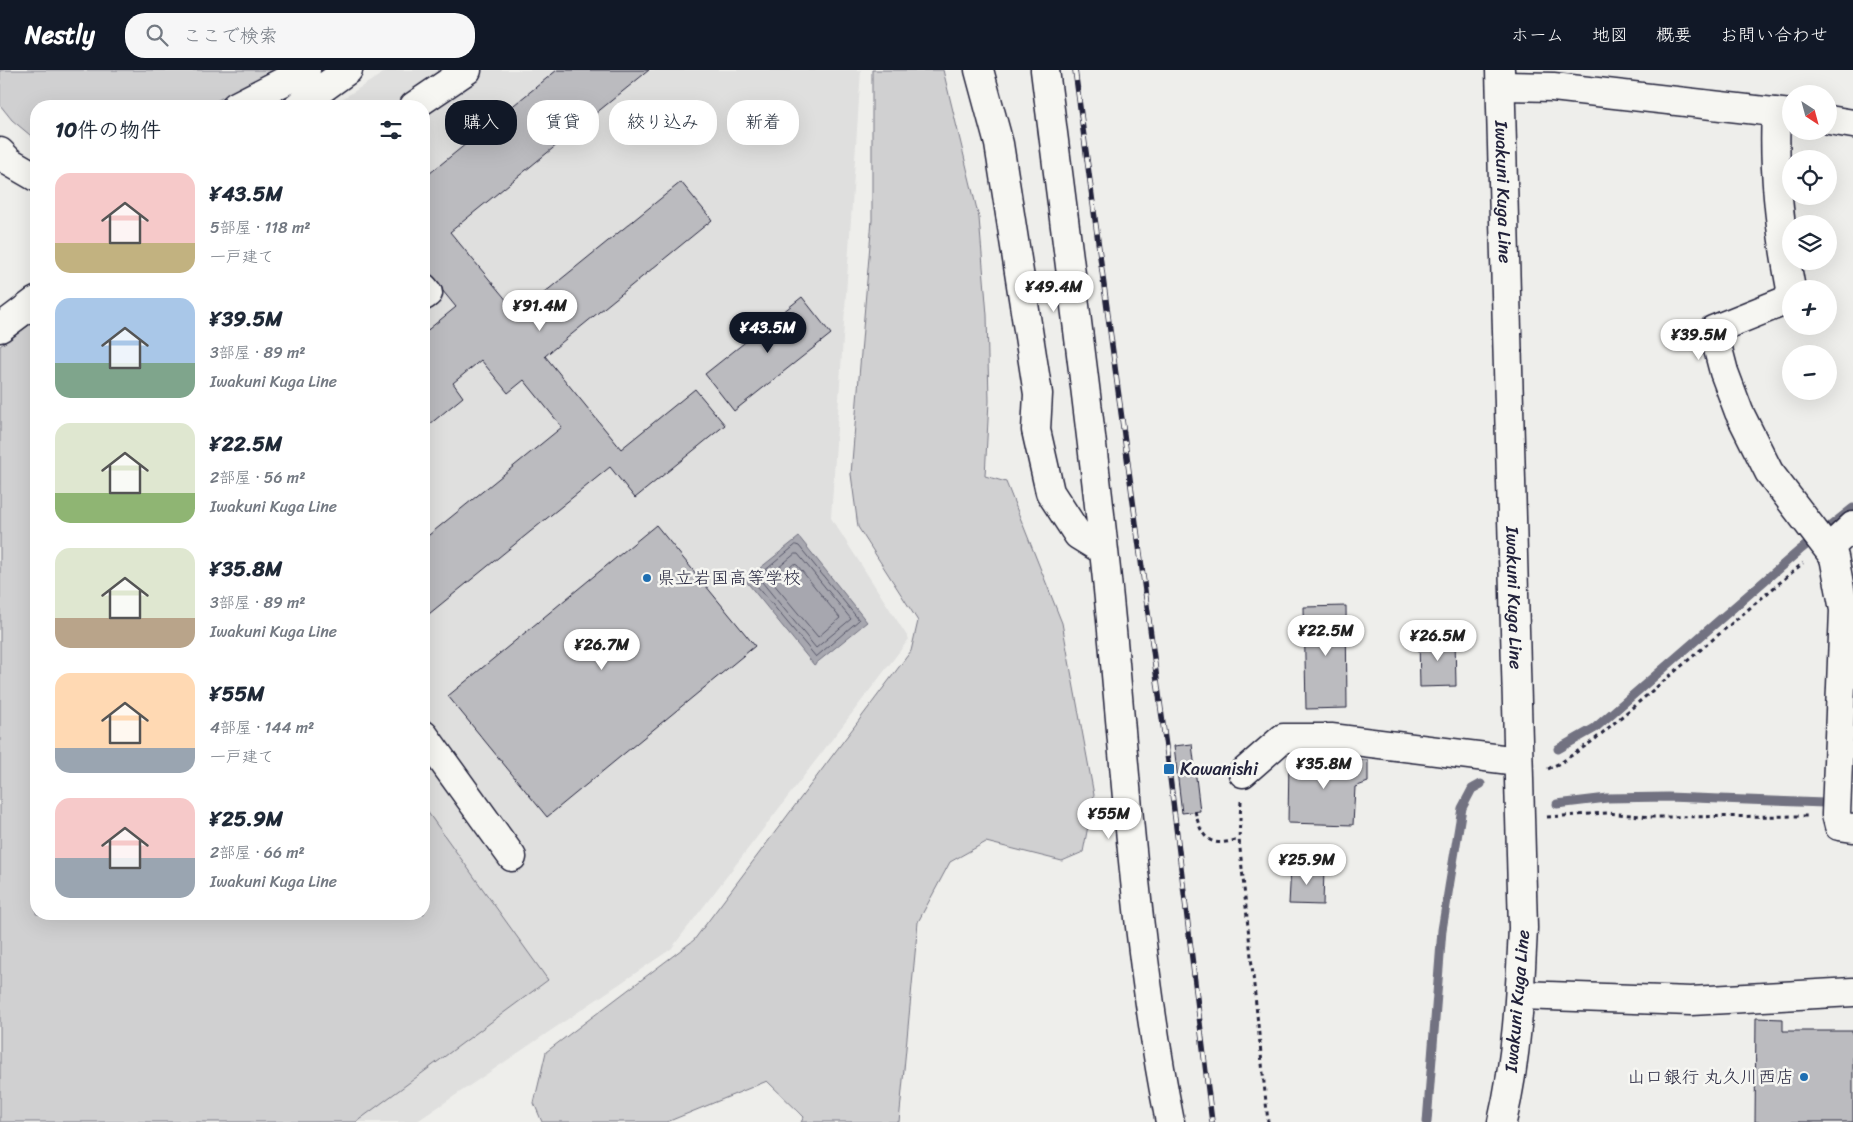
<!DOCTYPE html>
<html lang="ja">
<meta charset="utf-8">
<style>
body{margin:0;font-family:Sriracha,"Klee One",sans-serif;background:#f6f6f7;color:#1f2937;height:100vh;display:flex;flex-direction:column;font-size:19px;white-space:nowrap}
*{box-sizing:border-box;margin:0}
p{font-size:16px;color:#747a83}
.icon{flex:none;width:28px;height:28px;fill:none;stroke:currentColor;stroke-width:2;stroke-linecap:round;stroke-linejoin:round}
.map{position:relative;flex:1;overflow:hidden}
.side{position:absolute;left:30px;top:30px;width:400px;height:820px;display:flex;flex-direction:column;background:#fff;border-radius:20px;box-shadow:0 5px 20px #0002}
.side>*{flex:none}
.top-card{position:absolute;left:445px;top:30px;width:475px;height:45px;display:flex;gap:10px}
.needle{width:32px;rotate:144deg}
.tools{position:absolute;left:1782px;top:15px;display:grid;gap:10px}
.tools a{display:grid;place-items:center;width:55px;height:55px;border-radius:50%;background:#fff;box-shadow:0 5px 20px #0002;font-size:25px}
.price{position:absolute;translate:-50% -42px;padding:0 11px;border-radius:18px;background:#fff;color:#222;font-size:16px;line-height:32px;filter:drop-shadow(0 1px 2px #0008)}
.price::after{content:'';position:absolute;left:50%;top:30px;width:15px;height:11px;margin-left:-8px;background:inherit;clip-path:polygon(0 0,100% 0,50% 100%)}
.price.active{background:#111827;color:#fff}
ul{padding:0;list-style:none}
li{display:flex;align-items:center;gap:15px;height:125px;padding:0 25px}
li span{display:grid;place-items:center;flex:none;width:140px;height:100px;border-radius:15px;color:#555}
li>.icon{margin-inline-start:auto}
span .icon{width:60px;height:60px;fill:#fffc;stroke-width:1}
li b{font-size:21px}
h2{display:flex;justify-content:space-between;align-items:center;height:60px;padding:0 25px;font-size:21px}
.tag{padding:0 18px;border-radius:20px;background:#fff;box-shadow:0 5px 20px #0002;font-size:18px;line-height:45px}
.tag.active{background:#111827;color:#fff}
header{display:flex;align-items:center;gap:30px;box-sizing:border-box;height:70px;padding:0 25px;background:#111827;color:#fff}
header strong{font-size:24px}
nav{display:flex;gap:28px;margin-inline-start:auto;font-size:18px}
.search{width:350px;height:45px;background:#f6f6f7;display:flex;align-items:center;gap:12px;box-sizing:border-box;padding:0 18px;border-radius:20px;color:#747a83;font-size:19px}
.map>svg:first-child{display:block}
.built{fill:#dfdfde}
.green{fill:#d0d0d1;stroke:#797986}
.water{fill:#a7a7af;stroke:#727281}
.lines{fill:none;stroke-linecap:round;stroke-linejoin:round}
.shore{stroke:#575769;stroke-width:1}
.stream{stroke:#727281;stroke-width:9}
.building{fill:#bbbbbf;stroke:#22223b}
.minor-casing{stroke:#22223b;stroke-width:31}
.major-casing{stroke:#22223b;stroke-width:31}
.path{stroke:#22223b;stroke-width:3;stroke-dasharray:4 4;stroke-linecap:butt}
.minor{stroke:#f6f6f2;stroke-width:28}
.major{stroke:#f6f6f2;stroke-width:28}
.rail-casing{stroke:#22223b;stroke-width:5.5}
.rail{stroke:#f6f6f2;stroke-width:4;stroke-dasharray:11;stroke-linecap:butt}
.poi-dot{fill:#1f6fb2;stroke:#f6f6f2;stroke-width:2}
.labels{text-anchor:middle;stroke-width:5;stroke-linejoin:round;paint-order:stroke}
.street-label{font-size:18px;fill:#22223b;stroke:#f6f6f2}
.poi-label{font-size:18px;fill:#22223b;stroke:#f6f6f2;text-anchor:start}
</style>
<header>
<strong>Nestly</strong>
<div class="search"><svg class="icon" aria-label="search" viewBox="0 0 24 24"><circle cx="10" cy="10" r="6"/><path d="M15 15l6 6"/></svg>ここで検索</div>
<nav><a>ホーム</a><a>地図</a><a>概要</a><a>お問い合わせ</a></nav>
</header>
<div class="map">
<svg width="1853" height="1052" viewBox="0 0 1853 1052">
<rect width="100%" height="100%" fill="#eeeeeb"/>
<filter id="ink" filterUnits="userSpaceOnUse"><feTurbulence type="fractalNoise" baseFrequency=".02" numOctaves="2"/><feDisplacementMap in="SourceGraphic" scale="10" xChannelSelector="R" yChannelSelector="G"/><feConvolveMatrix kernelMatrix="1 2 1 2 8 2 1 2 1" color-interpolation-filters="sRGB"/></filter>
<g filter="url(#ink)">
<path class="built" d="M388,0H861L831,448L909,569L671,879L416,1052H0V278L36,844H424V36H331Z"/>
<path class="green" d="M0,0H273L207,36H36V70L12,50L0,35Z
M872,0H943L979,148L987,245L989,331L985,406L1006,412L1062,553L1094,725L1083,782L1062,791L986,772L950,792L918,852L899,1052H801L804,1047L767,1011L667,1052H542L534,1033L546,982L694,870L911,581L918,551L858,457L851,404L872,150Z
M36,250V844H424V737L548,910L356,1052H0V276Z"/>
<path class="water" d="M799,467L867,552L814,595L745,510Z"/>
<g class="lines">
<path class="shore" d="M796,475L799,476L859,550L816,587L753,511Z
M795,484H798L851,549L816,578L762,512Z
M794,494L797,495L840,548L818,567L773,513Z"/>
<path class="stream" d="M1558,679L1595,658L1800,480L1853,438
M1557,734L1607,728L1668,727L1824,733
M1427,1052L1442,860L1462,738L1472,719L1481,714"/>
</g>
<path class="building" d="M557,0H649L450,162L518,244L681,112L712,150L545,286L621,379L695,319L725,355L635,428L610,397L424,548V469L562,357L524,310L508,323L481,290L453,313L463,327L424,359V263L456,237L424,198V108Z
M802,227L831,264L734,341L705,304Z
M656,455L755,576L547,747L448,626Z
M1346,536L1347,638L1306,639L1304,537Z
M1455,568L1456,616L1420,617L1419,569Z
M1192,674L1200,741L1182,743L1174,676Z
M1289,688L1368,690V712L1355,717L1353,755L1288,753Z
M1291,797L1324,798L1323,835L1289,834Z
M1756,948L1783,949V961H1853V1052H1755Z"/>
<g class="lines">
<g class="minor-casing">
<path id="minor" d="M979,0L999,74L1038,324L1036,360L1050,422L1078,465L1104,481
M1045,0C1065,160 1087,320 1104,481C1125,672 1132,863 1170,1052
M1501,16L1553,17L1791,44
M236,36L306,0
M298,36L348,0
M414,36L467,0
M1776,42C1773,100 1780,161 1791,219
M1829,50L1853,54
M0,82L10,92L36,107
M424,218L428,223L424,226
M1791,224L1790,229L1713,260L1724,302L1739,342L1769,402L1834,487L1844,540L1836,744L1839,756L1853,758
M0,258L36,231
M1828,479L1853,456
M424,665L512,787
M1243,703L1283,668H1331L1518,691
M1520,925L1691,931L1853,922"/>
</g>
<g class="major-casing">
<g id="major">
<path id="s1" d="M1500,0L1523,858C1520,923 1517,989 1502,1052"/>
</g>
</g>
<path class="path" d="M1548,699L1562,692L1594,670L1803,493
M1241,731L1239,769L1268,1052
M1195,741C1202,770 1210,778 1239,769
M1547,747L1607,743L1652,747L1808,746"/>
<use href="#minor" class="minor"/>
<use href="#major" class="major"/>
<g class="rail-casing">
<path id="rail" d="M1075,0L1169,699L1212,1052"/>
</g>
<use href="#rail" class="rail"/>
</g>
</g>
<g class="poi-dot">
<circle cx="647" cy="508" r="5"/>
<rect x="1163" y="693" width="12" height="12" rx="2.5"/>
<circle cx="1804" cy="1007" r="5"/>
</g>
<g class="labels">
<g class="street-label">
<text dy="6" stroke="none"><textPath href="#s1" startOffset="122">Iwakuni Kuga Line</textPath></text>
<text dy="6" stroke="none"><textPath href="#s1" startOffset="528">Iwakuni Kuga Line</textPath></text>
<text transform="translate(1517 931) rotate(-85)" y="6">Iwakuni Kuga Line</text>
</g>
<g class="poi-label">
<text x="657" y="514">県立岩国高等学校</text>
<text x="1180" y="705">Kawanishi</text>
<text x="1794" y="1013" text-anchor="end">山口銀行 丸久川西店</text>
</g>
</g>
</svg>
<div class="tools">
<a><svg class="needle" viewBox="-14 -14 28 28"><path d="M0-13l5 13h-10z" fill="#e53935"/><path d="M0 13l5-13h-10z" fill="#747a83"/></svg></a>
<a><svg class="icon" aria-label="locate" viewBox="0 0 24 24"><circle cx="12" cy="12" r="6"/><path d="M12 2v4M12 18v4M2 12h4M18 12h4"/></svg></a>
<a><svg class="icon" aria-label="layers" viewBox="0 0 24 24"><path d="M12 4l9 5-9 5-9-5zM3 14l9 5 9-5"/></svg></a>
<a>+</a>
<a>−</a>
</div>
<b class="price" style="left:1054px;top:243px">¥49.4M</b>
<b class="price" style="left:540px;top:262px">¥91.4M</b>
<b class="price active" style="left:768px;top:284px">¥43.5M</b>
<b class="price" style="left:1699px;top:291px">¥39.5M</b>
<b class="price" style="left:1326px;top:587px">¥22.5M</b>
<b class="price" style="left:1438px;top:592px">¥26.5M</b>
<b class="price" style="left:602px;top:601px">¥26.7M</b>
<b class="price" style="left:1324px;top:720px">¥35.8M</b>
<b class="price" style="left:1109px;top:770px">¥55M</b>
<b class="price" style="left:1307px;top:816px">¥25.9M</b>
<div class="top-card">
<a class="tag active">購入</a>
<a class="tag">賃貸</a>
<a class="tag">絞り込み</a>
<a class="tag">新着</a>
</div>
<section class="side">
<h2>10件の物件<svg class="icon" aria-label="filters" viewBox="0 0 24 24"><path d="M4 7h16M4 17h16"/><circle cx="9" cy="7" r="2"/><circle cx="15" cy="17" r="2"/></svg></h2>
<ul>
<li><span style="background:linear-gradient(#f6c9c9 70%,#c2b280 0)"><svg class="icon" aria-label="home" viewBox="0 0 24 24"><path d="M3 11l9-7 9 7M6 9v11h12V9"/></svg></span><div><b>¥43.5M</b><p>5部屋 · 118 m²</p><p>一戸建て</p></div></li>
<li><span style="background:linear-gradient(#a9c7e8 65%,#7fa58c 0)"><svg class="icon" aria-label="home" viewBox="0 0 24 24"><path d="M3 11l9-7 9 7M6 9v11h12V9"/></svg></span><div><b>¥39.5M</b><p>3部屋 · 89 m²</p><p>Iwakuni Kuga Line</p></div></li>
<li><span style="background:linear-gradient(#dfe7d0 70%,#8fb573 0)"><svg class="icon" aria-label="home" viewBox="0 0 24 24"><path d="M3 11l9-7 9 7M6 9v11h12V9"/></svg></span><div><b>¥22.5M</b><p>2部屋 · 56 m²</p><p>Iwakuni Kuga Line</p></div></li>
<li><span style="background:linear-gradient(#dfe7d0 70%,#b9a48a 0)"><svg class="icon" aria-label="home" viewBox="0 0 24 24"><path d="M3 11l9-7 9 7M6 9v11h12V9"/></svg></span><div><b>¥35.8M</b><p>3部屋 · 89 m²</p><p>Iwakuni Kuga Line</p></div></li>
<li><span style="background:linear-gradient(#ffd9b3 75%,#9aa5b1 0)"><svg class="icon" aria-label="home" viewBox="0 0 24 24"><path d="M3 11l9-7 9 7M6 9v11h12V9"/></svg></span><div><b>¥55M</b><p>4部屋 · 144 m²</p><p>一戸建て</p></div></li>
<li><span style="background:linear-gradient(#f6c9c9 60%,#9aa5b1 0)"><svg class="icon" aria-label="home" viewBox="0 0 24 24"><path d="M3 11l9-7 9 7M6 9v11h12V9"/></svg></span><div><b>¥25.9M</b><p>2部屋 · 66 m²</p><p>Iwakuni Kuga Line</p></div></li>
</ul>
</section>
</div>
